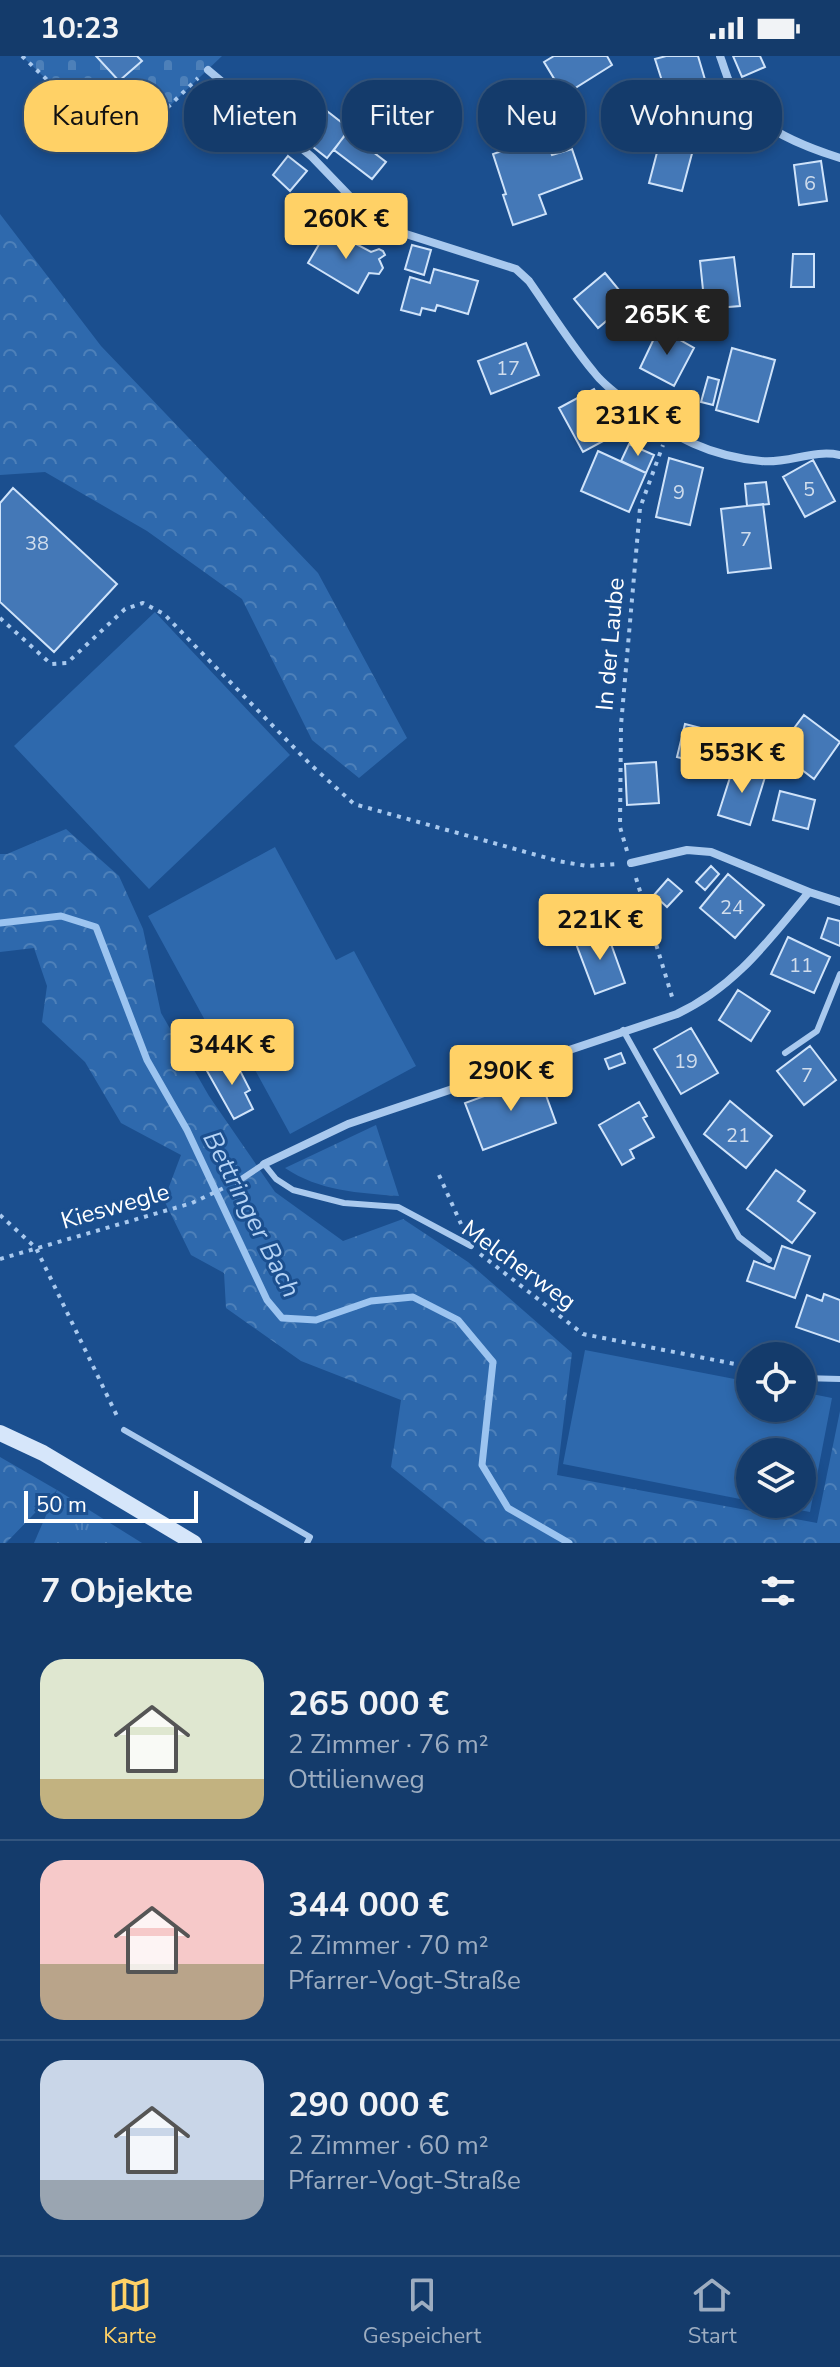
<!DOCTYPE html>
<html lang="de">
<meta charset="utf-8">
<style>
body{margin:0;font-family:"Nunito Sans",sans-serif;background:#1d4271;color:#f1f3f6;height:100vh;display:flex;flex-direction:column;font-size:30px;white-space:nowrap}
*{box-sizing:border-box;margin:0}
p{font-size:26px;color:#9dadc1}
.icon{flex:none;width:44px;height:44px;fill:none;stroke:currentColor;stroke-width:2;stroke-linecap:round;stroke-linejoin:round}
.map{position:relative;height:1487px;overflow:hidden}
.details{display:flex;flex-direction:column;background:#143b6b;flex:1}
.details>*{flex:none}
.hud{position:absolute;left:24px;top:24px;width:792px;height:72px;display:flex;gap:16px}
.controls{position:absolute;left:736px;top:1286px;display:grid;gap:16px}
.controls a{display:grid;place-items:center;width:80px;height:80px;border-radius:50%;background:#143b6b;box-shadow:0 4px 12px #0003,0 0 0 2px #33557e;font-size:40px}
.scale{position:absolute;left:24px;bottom:20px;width:174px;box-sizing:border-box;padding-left:8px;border:4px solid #fff;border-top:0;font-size:22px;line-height:28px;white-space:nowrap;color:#fff;-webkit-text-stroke:6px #1b4f8f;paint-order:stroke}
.price{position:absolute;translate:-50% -68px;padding:0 18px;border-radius:8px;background:#ffd166;color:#111;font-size:26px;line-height:52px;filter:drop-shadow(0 2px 4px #0008)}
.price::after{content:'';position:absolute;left:50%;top:48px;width:24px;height:18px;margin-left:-12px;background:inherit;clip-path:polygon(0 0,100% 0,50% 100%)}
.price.selected{background:#222;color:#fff}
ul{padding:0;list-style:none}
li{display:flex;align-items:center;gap:24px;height:200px;padding:0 40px}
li+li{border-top:2px solid #33557e}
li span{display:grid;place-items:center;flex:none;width:224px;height:160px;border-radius:24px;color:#555}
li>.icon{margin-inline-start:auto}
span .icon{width:96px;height:96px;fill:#fffc;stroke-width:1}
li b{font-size:34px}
h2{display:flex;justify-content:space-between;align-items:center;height:96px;padding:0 40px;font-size:34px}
.pill{padding:0 28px;border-radius:32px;background:#143b6b;box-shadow:0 4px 12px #0003,0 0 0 2px #33557e;font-size:28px;line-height:72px}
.pill.selected{background:#ffd166;color:#111}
.status{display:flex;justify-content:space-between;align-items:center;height:56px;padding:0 40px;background:#143b6b;direction:ltr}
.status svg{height:22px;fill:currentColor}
.tab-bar{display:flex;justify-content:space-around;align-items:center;height:112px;border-top:2px solid #33557e;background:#143b6b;font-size:22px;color:#9dadc1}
.tab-bar a{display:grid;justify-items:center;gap:4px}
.tab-bar .selected{color:#ffd166}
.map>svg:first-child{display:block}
.grass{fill:url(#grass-tufts)}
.forest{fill:url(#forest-crowns)}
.cemetery{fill:url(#cemetery-stones)}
.pitch{fill:#2e69ad}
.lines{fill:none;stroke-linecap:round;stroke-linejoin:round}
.stream{stroke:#9cc4f0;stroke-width:7}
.building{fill:#4478b7;stroke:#cfe3fa;stroke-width:2}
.path{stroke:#a9c9ee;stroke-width:4;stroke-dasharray:4 6;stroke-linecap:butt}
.lane{stroke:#a9c9ee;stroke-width:6}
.street{stroke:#a9c9ee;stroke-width:8}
.secondary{stroke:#d6e6fa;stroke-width:16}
.labels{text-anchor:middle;stroke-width:6;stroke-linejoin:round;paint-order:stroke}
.number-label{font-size:20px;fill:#d0dded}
.street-label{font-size:24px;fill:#fff;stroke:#1b4f8f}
.water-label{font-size:26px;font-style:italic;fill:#b5d3f5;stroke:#1b4f8f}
</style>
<div class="status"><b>10:23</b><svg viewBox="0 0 49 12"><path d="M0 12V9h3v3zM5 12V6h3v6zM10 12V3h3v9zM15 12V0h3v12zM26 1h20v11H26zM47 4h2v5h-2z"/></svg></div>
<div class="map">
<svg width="840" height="1487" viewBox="0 0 840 1487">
<defs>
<pattern id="grass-tufts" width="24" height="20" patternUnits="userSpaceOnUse" patternTransform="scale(2)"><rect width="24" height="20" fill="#2e69ad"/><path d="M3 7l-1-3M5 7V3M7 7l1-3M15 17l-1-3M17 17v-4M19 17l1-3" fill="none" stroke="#4d80b9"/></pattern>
<pattern id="forest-crowns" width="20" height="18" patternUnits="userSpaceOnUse" patternTransform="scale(2)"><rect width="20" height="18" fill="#2e69ad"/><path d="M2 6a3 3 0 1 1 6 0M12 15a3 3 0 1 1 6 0" fill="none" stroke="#4d80b9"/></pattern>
<pattern id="cemetery-stones" width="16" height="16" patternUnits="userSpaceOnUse" patternTransform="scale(2)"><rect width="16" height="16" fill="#2e69ad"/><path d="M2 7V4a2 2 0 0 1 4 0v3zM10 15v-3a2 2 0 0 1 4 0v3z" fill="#4d80b9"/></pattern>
</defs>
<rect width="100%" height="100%" fill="#1b4f8f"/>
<path class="grass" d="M57,1434L142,1487H34Z"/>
<path class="forest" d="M0,158L101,290L318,517L407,682L359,722L312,684L242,543L147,475L45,416L0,419Z
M66,773L119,820L143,873L161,957L209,1040L275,1136L343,1185L403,1163L468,1206L572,1297L557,1419L817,1467L840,1355V1487H486L391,1411L401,1344L301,1305L226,1252L224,1217L191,1199L164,1144L181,1099L121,1067L85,1006L42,966L47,930L34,892L0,896V798H7Z
M376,1069L399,1140C359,1137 319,1135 285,1112Z
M0,1401L57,1434L6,1487H0Z"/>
<path class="cemetery" d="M22,0H222L137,81C122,87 114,84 102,76Z"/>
<path class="pitch" d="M155,556L290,699L149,833L14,690Z
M275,791L336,904L354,895L416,1010L290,1078L231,970L213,979L148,860Z
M585,1294L750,1326V1352H802V1336L832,1342L810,1456L767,1448H802V1396H750V1445L563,1408Z"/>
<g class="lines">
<path class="stream" d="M0,867L61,860L96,871L147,1004L187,1074L267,1244L282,1262L316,1264L371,1245L413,1241L458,1264L493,1306L482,1409L508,1452L569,1487"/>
</g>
<path class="building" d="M96,0H137L142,5L119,25Z
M554,0H607L612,9L564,39L544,6Z
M666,0H698L709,37L670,50L655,3Z
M733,0H760L765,11L742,21Z
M296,31L350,73L327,102L274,60Z
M665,66L698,75L682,135L649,127Z
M347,76L386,106L372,123L334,94Z
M545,80L552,99L572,93L582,123L539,139L546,158L513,169L503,139L506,138L493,98Z
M288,100L307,115L290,135L273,119Z
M821,105L827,145L799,149L794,109Z
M328,145L353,155L339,179L328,173L322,184L311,177Z
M328,173L371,196L379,193L383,195L385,199L379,203L383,212L379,218L369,217L358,237L308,207Z
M412,189L431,194L424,219L405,213Z
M793,198H814V231H791Z
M734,201L740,250L705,253L700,205Z
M434,213L478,225L468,258L437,249L435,255L422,252L420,259L401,254L410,221L430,227Z
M605,217L629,246L598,272L574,243Z
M659,272L694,292L674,330L640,312Z
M526,287L539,319L491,338L478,305Z
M732,292L775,304L758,366L716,354Z
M708,321L719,324L713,349L701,346Z
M594,333L618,377L583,396L559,352Z
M629,388L654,399L646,417L621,405Z
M598,395L646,417L629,456L581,435Z
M669,402L703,412L690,469L656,461Z
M813,404L835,445L805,461L783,421Z
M766,426L769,448L747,450L745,428Z
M13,432L117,528L54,596L0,546V447Z
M763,448L771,512L728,517L721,453Z
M804,659L840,686L814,723L777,695Z
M685,668L720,677L711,710L677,701Z
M656,706L659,747L627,749L625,708Z
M734,709L766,718L750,769L718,759Z
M780,735L815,744L808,773L773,764Z
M711,810L719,818L705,834L696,826Z
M728,818L764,849L735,882L700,852Z
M668,823L682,835L667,851L654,839Z
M828,862L840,865V890L821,882Z
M606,874L625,927L595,938L575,885Z
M788,881L830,901L814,937L771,918Z
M738,934L770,955L751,985L719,964Z
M691,972L718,1017L681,1038L654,993Z
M810,990L836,1024L804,1049L777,1015Z
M621,997L625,1007L609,1013L605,1003Z
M233,1001L250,1034L245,1037L253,1053L234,1063L207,1015Z
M539,1020L556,1067L483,1094L465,1047Z
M730,1045L772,1080L746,1112L704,1078Z
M639,1046L647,1060L643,1062L654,1081L630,1094L634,1102L622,1109L599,1069Z
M776,1114L805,1135L798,1145L815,1157L792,1187L747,1153Z
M782,1190L810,1200L795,1242L747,1225L754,1205L774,1213Z
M824,1238L840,1244V1286L796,1271L807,1239L822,1245Z"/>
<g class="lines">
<path class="path" d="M22,0L102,76C114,84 122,87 137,81L198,22
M0,562L51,608L67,607L125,553L143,547L164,558L310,708L354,748L558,805L587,810L617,808
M627,795L620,771L621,669L640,452L663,389
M636,822L673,944
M439,1119L461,1168
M0,1159L36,1192L118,1362
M480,1198L583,1278L750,1311
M0,1203L192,1147L226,1131"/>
<path class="lane" d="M623,974L739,1181L769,1204
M785,997L817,975L840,918
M237,1126L264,1108L276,1123L293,1134L344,1147L398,1151L471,1190
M802,1322L840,1323
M124,1374L310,1481L307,1487"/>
<path class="street" d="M720,0C725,13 729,30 737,41C758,73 805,91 840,102
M208,14L312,101L362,153L387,172L516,213L529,225C550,255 570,287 593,315C604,330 620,340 634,351C676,382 709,400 761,405C788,408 813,393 840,399
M631,807L687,794L711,796L809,836L840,846
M264,1108L348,1068L677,958C735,931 769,884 809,836"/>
<path class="secondary" d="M0,1377L43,1397L194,1487"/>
</g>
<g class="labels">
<g class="number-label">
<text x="810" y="134">6</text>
<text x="508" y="319">17</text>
<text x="809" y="440">5</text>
<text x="679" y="443">9</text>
<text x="746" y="490">7</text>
<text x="37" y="494">38</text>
<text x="732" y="858">24</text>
<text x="801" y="916">11</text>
<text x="686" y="1012">19</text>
<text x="807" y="1026">7</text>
<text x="738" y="1086">21</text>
</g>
<g class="street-label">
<text transform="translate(610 588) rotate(-85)" y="8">In der Laube</text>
<text transform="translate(115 1150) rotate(-16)" y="8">Kieswegle</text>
<text transform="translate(519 1209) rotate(36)" y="8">Melcherweg</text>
</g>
<g class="water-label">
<text transform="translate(252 1158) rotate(63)" y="9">Bettringer Bach</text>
</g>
</g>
</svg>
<div class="controls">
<a><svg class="icon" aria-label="locate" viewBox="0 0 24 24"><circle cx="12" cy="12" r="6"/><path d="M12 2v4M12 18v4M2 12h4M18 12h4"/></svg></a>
<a><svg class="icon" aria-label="layers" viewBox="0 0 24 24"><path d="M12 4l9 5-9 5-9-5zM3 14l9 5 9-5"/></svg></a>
</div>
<div class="scale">50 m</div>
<b class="price" style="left:346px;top:205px">260K €</b>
<b class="price selected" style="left:667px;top:301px">265K €</b>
<b class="price" style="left:638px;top:402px">231K €</b>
<b class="price" style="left:742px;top:739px">553K €</b>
<b class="price" style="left:600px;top:906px">221K €</b>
<b class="price" style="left:232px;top:1031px">344K €</b>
<b class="price" style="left:511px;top:1057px">290K €</b>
<div class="hud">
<a class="pill selected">Kaufen</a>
<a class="pill">Mieten</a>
<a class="pill">Filter</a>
<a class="pill">Neu</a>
<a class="pill">Wohnung</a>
</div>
</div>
<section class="details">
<h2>7 Objekte<svg class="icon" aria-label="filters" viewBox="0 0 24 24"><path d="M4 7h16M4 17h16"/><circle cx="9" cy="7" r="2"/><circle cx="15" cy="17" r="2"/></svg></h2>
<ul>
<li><span style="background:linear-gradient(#dfe7d0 75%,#c2b280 0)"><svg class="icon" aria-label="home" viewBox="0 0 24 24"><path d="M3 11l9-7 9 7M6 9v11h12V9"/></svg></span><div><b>265 000 €</b><p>2 Zimmer · 76 m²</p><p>Ottilienweg</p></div></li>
<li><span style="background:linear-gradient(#f6c9c9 65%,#b9a48a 0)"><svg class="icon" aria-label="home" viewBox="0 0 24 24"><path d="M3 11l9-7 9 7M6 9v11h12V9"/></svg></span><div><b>344 000 €</b><p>2 Zimmer · 70 m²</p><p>Pfarrer-Vogt-Straße</p></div></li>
<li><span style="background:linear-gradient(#c9d6e8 75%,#9aa5b1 0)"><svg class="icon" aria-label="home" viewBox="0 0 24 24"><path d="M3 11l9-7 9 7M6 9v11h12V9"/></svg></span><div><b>290 000 €</b><p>2 Zimmer · 60 m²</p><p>Pfarrer-Vogt-Straße</p></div></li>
</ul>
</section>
<nav class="tab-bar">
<a class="selected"><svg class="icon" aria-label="map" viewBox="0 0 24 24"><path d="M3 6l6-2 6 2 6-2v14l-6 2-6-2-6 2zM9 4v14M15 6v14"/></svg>Karte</a>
<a><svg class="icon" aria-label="saved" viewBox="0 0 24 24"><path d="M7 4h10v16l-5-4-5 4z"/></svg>Gespeichert</a>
<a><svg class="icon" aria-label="home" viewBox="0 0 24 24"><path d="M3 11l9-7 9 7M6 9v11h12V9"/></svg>Start</a>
</nav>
